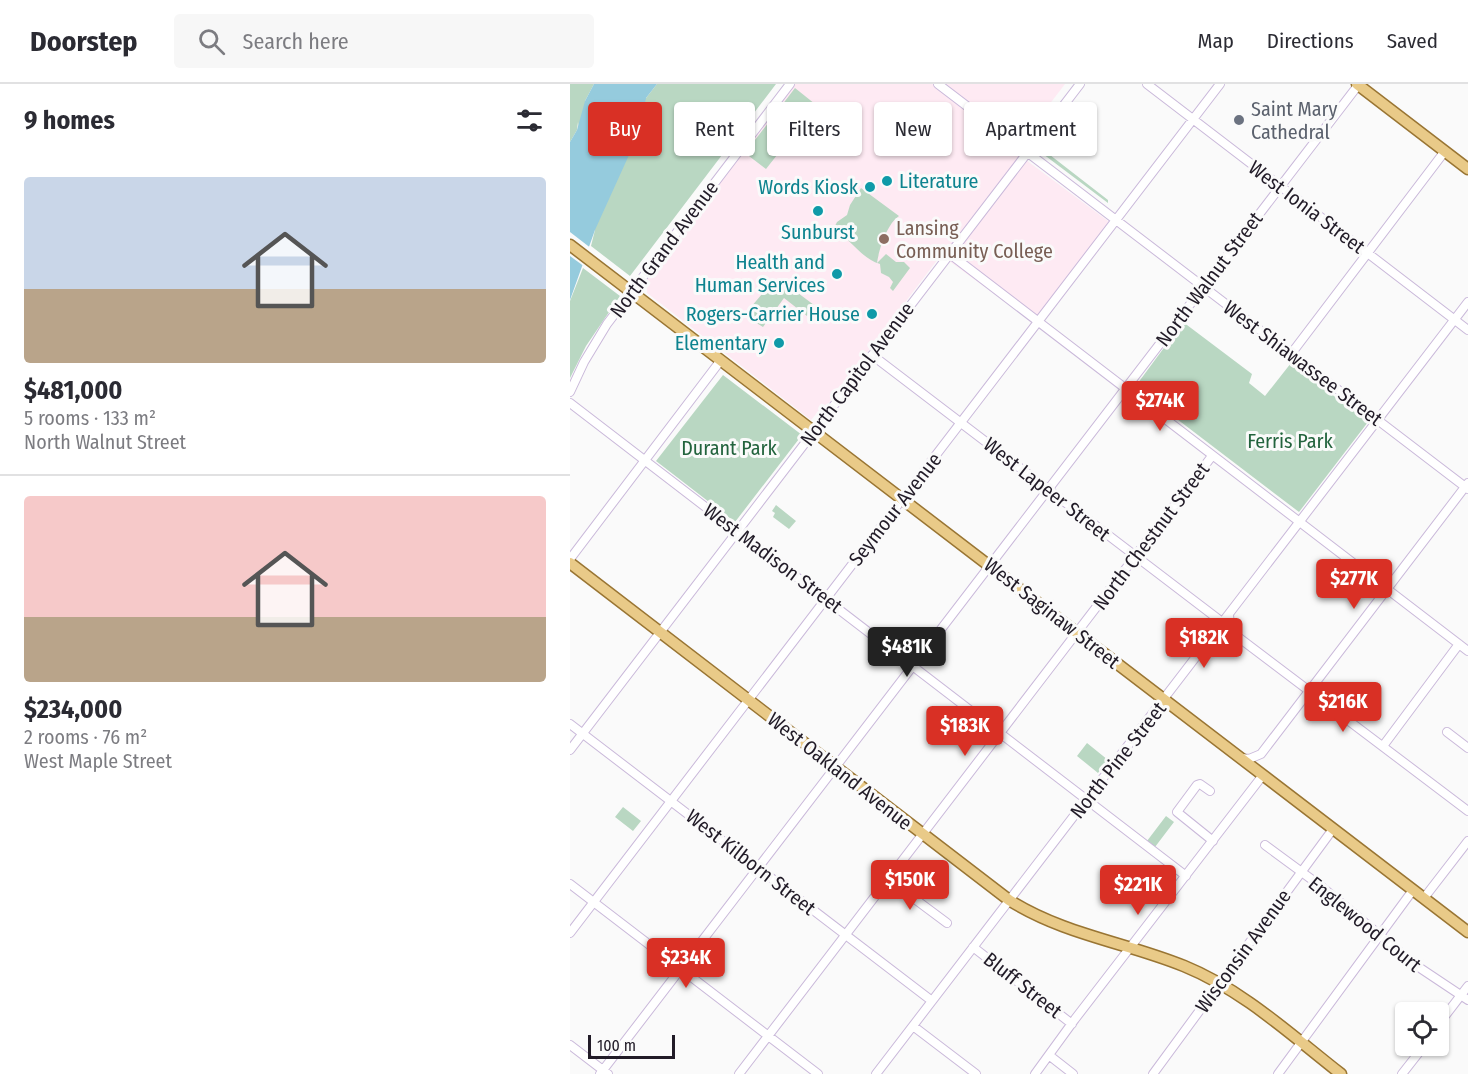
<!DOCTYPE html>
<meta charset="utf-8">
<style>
body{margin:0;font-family:"Fira Sans Condensed",sans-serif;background:#f7f7f7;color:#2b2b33;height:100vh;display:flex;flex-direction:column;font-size:22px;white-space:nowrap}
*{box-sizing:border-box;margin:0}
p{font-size:20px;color:#7c7c81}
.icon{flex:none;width:33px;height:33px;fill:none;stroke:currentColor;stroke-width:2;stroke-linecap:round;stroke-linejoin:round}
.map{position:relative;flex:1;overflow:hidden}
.panel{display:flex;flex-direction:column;background:#fff;width:570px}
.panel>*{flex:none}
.banner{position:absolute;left:18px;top:18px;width:570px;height:54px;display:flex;gap:12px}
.buttons{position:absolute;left:825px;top:918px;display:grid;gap:12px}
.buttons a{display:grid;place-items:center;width:54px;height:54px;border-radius:6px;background:#fff;box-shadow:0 2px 4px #0004;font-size:30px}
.scale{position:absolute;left:18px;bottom:15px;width:87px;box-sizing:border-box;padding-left:6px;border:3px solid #211b27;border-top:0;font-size:16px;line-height:21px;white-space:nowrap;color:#211b27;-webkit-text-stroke:4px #fafafa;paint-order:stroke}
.price{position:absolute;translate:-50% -51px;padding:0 14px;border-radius:6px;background:#d93025;color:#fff;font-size:20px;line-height:39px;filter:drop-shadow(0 2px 3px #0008)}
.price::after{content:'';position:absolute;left:50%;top:36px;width:18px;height:14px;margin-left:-9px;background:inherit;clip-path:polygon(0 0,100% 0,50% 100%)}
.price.on{background:#222;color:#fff}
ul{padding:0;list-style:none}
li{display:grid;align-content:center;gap:12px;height:318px;padding:0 24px}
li+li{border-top:2px solid #e1e1e2}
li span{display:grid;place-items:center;height:186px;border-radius:6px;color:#555}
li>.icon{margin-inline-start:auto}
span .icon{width:108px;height:108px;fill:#fffc;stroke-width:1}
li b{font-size:26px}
h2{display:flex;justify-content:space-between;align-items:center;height:72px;padding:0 24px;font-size:26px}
.tag{padding:0 21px;border-radius:6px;background:#fff;box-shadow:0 2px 4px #0004;font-size:21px;line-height:54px}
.tag.on{background:#d93025;color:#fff}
header{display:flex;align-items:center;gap:36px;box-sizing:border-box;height:84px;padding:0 30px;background:#fff;border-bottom:2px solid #e1e1e2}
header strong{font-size:28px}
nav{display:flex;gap:33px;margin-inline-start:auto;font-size:21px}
.search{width:420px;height:54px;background:#f7f7f7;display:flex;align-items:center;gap:15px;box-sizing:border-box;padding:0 21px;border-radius:6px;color:#7c7c81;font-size:22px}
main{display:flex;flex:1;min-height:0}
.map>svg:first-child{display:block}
.education{fill:#feeaf3}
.green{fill:#b9d7c2}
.water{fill:#95cbdd}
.pier{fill:#fafafa}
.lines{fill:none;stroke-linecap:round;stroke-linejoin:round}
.minor-casing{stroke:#cab9da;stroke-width:10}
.major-casing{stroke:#997533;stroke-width:13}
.minor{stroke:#fff;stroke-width:8}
.major{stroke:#e9ca88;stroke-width:10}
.worship-dot{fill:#6b7280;stroke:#fafafa;stroke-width:2}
.culture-dot{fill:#0f9aa8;stroke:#fafafa;stroke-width:2}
.education-dot{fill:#8d6e63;stroke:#fafafa;stroke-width:2}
.labels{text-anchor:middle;stroke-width:6;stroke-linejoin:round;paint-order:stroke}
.worship-label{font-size:20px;fill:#5b616d;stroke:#fafafa;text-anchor:start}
.culture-label{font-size:20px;fill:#0d838f;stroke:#fafafa;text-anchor:end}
.street-label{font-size:20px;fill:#211b27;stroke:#fafafa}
.education-label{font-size:20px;fill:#785e54;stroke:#fafafa;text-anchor:start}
.park-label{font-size:20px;fill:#22633d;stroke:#fafafa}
</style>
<header>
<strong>Doorstep</strong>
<div class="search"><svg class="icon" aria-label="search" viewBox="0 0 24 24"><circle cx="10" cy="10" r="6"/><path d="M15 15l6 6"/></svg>Search here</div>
<nav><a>Map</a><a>Directions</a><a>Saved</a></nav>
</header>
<main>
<section class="panel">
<h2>9 homes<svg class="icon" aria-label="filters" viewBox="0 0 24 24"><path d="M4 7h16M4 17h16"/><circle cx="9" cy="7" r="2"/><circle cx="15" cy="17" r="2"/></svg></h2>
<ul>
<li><span style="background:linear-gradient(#c9d6e8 60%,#b9a48a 0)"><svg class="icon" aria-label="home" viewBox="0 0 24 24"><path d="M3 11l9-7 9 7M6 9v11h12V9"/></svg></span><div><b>$481,000</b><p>5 rooms · 133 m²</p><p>North Walnut Street</p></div></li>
<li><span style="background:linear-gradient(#f6c9c9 65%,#b9a48a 0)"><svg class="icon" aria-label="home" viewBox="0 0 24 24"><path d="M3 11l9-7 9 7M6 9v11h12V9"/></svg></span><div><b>$234,000</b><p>2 rooms · 76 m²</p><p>West Maple Street</p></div></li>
</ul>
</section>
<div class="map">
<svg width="898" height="990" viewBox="0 0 898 990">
<rect width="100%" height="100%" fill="#fafafa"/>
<path class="education" d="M223,0H495L444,67L542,140L464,239L371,171L258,320L252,323L241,336L77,209L78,183Z"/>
<path class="green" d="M0,0H24L15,17L76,14L87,0H206L60,192L21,162L25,146L8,38L7,46L0,58Z
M225,4L255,28L231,60L211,66L196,85L175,69Z
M499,30L501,34L479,62L480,71L538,116V119L473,70L474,63Z
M291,104L329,132C317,140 309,165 307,179L316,170L326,178H334L340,184L323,207L320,204L323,198L319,193L311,189L310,180C290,174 282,155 263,146L267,138L277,131L280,121Z
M13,184L50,212L16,262L0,294V217Z
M199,198L224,206L244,221L237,232L214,214L193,243L175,232V230L192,210Z
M613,238L682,290L679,299L695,312L721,279L798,338L729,428L565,303Z
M153,291L232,351L165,438L86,377Z
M206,421L226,437L219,445L203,433L205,429L202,427Z
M517,659L538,676L528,689L507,672Z
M53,723L71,737L63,747L45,733Z
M596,732L604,738L585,763L577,757Z"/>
<path class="water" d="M24,0H87L76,14L69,49L25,146L0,216V58L7,46L15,17Z"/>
<path class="pier" d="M0,148L22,165L15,183L0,172Z"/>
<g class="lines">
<g class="minor-casing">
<path id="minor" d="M368,0L898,405
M577,0L898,246
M380,170L898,567
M721,270L875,67
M302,271L652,538
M0,308L14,278L37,240L220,0
M0,319L616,792
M0,475L151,276
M659,530L660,544L664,550L898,727
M0,640L362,917
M877,648L898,664
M813,662L889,560
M0,666L510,0
M672,674L679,675L691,670L898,399
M640,707L630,700L627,701L607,728L643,757
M695,761L752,803L847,882L898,916
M318,795L377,839
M0,800L248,990
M854,814L898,757
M0,849L650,0
M403,863L502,940
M868,941L898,902
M343,942L406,990
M0,961L38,990
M480,972L503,990
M30,990L789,0
M169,990L642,372
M306,990L898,218
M465,990L505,935L693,691
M583,990L763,745
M708,990L843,806
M832,990L854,962"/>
</g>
<g class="major-casing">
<path id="major" d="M787,0L898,85
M0,161L898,848
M0,479L439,816C495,851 555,858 614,882C673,906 721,951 771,990"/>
</g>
<use href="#minor" class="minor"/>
<use href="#major" class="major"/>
</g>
<circle class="worship-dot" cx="669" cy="36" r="6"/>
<g class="culture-dot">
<circle cx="317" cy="97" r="6"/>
<circle cx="300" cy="103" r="6"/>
<circle cx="248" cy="127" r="6"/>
<circle cx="267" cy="190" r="6"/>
<circle cx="302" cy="230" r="6"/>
<circle cx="209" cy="259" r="6"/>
</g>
<circle class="education-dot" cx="314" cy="155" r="6"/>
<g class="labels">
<g class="worship-label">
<text x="681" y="32">Saint Mary<tspan x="681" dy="23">Cathedral</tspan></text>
</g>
<g class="culture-label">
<text x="329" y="104" text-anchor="start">Literature</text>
<text x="288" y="110">Words Kiosk</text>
<text x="248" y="155" text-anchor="middle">Sunburst</text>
<text x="255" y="185">Health and<tspan x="255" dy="23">Human Services</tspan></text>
<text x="290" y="237">Rogers-Carrier House</text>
<text x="197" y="266">Elementary</text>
</g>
<g class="street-label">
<text transform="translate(737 123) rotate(37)" y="7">West Ionia Street</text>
<text transform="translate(94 165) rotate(-53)" y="7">North Grand Avenue</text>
<text transform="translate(639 195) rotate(-53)" y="7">North Walnut Street</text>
<text transform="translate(733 279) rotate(37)" y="7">West Shiawassee Street</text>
<text transform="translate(287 290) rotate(-53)" y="7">North Capitol Avenue</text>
<text transform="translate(477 405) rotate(38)" y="7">West Lapeer Street</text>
<text transform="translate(325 425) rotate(-52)" y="7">Seymour Avenue</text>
<text transform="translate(581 452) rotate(-53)" y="7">North Chestnut Street</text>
<text transform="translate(203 474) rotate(37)" y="7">West Madison Street</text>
<text transform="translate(482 529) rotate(38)" y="7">West Saginaw Street</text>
<text transform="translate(548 676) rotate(-52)" y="7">North Pine Street</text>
<text transform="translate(270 687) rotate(38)" y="7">West Oakland Avenue</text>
<text transform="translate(181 778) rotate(38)" y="7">West Kilborn Street</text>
<text transform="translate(795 840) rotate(39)" y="7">Englewood Court</text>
<text transform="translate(673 867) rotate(-54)" y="7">Wisconsin Avenue</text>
<text transform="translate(453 901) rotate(38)" y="7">Bluff Street</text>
</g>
<g class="education-label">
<text x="326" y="151">Lansing<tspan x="326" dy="23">Community College</tspan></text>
</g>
<g class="park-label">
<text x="720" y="364">Ferris Park</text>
<text x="159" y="371">Durant Park</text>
</g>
</g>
</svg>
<div class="buttons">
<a><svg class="icon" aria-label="locate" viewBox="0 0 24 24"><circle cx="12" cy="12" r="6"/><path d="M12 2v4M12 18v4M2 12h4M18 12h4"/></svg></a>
</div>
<div class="scale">100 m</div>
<b class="price" style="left:590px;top:348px">$274K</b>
<b class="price" style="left:784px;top:526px">$277K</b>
<b class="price" style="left:634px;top:585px">$182K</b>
<b class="price on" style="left:337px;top:594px">$481K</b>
<b class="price" style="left:773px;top:649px">$216K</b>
<b class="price" style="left:395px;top:673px">$183K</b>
<b class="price" style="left:340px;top:827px">$150K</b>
<b class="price" style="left:568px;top:832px">$221K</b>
<b class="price" style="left:116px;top:905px">$234K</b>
<div class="banner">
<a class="tag on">Buy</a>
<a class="tag">Rent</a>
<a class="tag">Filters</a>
<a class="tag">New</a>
<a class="tag">Apartment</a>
</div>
</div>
</main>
